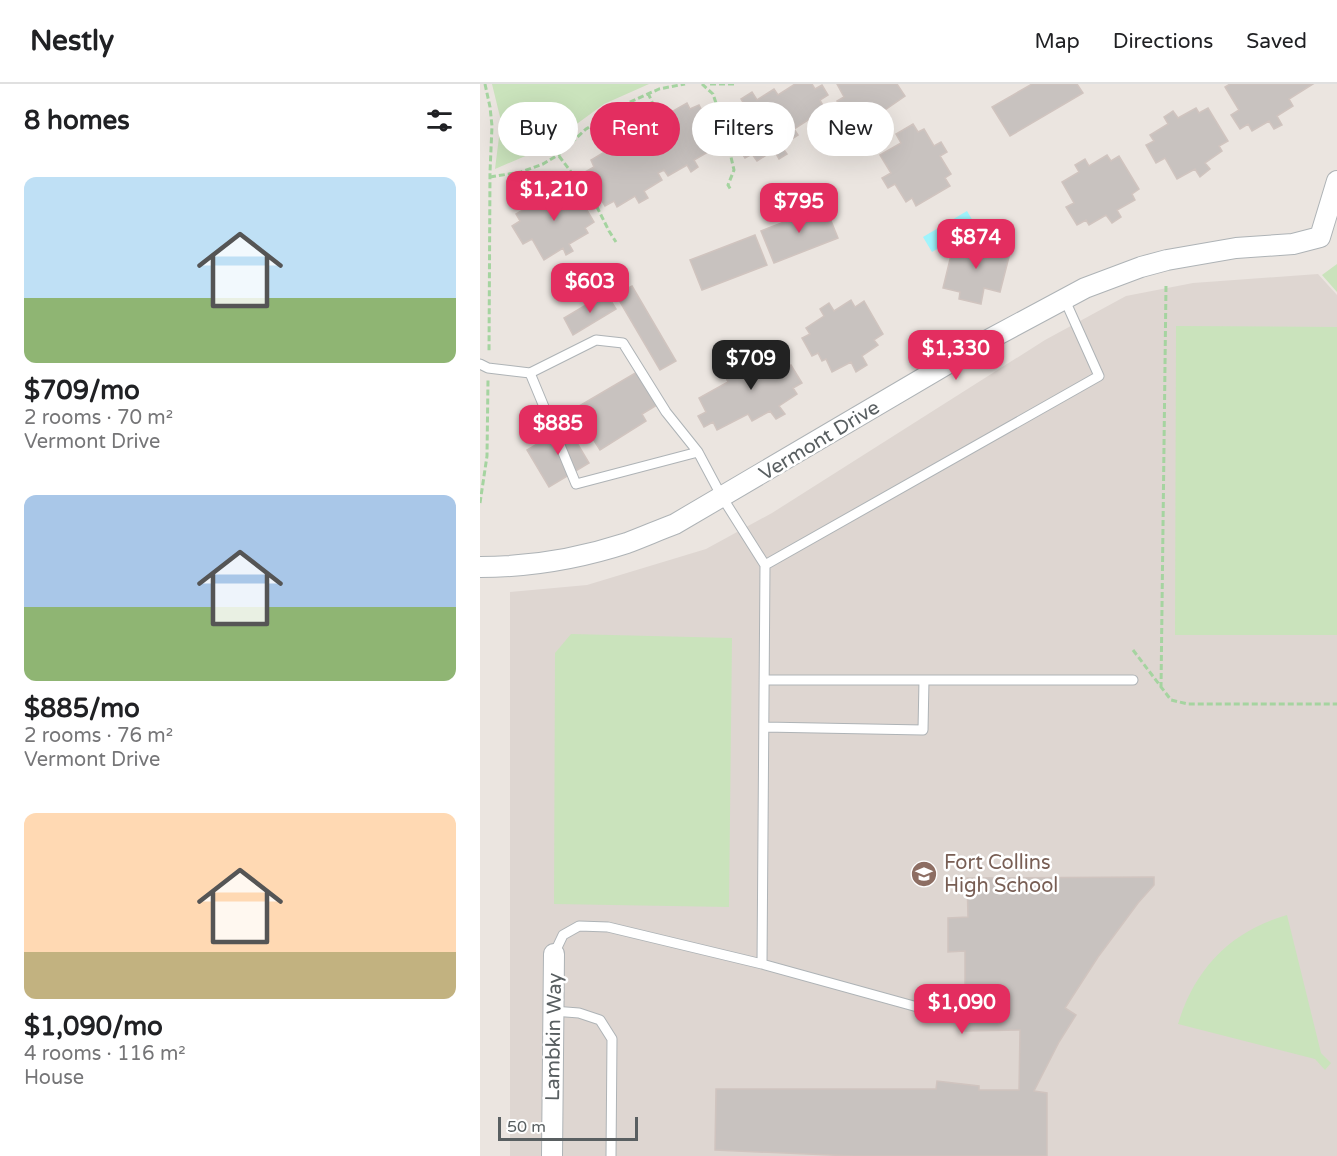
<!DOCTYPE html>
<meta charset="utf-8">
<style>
body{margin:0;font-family:"Varela Round",sans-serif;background:#f2f2f2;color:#202124;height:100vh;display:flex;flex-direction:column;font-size:22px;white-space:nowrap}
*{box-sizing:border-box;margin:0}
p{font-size:20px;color:#757577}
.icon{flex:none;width:33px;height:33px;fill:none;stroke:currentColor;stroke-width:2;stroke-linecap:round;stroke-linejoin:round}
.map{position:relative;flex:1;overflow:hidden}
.drawer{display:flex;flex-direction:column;background:#fff;width:480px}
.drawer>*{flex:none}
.banner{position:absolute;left:18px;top:18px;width:570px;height:54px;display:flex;gap:12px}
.scale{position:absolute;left:18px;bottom:15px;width:140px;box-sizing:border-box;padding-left:6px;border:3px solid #595f61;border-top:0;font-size:16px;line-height:21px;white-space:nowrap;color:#595f61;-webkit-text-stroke:4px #fff;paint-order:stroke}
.price{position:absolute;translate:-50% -51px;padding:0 14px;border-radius:12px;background:#e32e60;color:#fff;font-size:20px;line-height:39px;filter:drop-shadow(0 2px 3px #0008)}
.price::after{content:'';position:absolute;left:50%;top:36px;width:18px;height:14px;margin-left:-9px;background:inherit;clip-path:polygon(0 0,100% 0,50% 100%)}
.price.on{background:#222;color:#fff}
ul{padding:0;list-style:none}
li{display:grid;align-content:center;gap:12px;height:318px;padding:0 24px}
li span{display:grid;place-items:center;height:186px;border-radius:12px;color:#555}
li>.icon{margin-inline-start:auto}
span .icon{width:108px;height:108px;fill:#fffc;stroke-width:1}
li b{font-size:26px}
h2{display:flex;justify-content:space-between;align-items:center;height:72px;padding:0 24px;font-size:26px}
.chip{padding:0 21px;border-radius:27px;background:#fff;box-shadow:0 6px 24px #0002;font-size:21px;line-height:54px}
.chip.on{background:#e32e60;color:#fff}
header{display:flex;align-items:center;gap:36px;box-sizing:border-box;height:84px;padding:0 30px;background:#fff;border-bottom:2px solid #e0e0e0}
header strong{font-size:28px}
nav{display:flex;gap:33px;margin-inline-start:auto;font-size:21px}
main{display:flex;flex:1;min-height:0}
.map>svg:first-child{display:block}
.education{fill:#ded6d1}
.green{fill:#cae3bc}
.water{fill:#9ff4fc}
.building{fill:#c8c2bf;stroke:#d0c4bf;stroke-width:1.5}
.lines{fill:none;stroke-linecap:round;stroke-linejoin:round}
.service-casing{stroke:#aeb3b6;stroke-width:11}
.minor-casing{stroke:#aeb3b6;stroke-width:22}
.path{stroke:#a5d4a0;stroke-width:3;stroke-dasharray:6 3;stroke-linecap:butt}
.service{stroke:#fff;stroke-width:9}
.minor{stroke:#fff;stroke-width:20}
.labels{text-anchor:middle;stroke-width:5;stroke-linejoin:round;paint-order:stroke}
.street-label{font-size:20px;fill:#595f61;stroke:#fff}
.education-label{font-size:20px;fill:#785e54;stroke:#fff;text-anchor:start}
</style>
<header>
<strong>Nestly</strong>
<nav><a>Map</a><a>Directions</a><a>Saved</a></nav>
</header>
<main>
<section class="drawer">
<h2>8 homes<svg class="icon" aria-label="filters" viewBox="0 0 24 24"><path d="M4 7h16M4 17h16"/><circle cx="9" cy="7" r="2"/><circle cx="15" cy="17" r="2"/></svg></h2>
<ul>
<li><span style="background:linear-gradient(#bfe0f5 65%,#8fb573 0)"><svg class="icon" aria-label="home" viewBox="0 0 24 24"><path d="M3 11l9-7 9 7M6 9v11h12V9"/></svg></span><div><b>$709/mo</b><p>2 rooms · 70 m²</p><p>Vermont Drive</p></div></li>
<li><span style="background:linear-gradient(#a9c7e8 60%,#8fb573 0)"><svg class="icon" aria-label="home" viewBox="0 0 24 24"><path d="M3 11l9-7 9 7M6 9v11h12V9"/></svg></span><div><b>$885/mo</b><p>2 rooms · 76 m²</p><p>Vermont Drive</p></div></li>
<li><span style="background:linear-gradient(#ffd9b3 75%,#c2b280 0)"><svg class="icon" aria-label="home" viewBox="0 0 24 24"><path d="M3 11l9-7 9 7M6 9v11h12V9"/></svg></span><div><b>$1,090/mo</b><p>4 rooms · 116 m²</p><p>House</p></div></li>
</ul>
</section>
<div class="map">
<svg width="857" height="1072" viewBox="0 0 857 1072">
<rect width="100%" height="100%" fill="#ebe5e0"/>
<path class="education" d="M838,190L857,211V1072H30V508L107,501L226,465L292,429L565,256L646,212L713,199Z"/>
<path class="green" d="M12,0H169L124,20L64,64L15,85L21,37Z
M857,180V208L842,191Z
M696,242L857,243V551H695Z
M91,550L252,554L249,823L74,820L75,569Z
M807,831L841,969L851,979L845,986L835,975L698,940C715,884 751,847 807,831Z"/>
<path class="water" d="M487,127L496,142L452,168L443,153Z"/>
<path class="building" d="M315,0H332L335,5L342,1L348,11L340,16L345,25L314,45L318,51L301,62L307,70L299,75L294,66L277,77L272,70L265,74L256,60L264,55L250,33L266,23L261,15L272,8L277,16L294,5L298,11Z
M357,0H417L425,12L405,26L410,33L392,46L386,36L380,40L370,22L363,26L357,17L364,13Z
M552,0H597L603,9L530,52L512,23Z
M750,0H833L809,15L813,22L797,32L802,41L794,45L789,37L772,47L768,40L760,45L751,31L759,26L745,3Z
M207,19L210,25L219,21L225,32H227L232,40L230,41L238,54L229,59L233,65L214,76L218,83L211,88L207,81L188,92L184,86L178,89L182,96L164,107L168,114L159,119L155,112L137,123L134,117L125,122L105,88L114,83L111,76L128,66L124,59L134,53L138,60L156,49L160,56L164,54L160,47L177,37L173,29L184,23L188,30Z
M716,24L719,29L728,24L748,57L739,62L742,67L725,79L730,85L720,93L715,85L697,95L685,74L676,79L666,61L674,57L670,51L688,40L684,33L693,27L698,34Z
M433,40L438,48L444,45L454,62L461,58L467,68L460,72L471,90L465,94L470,102L436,122L432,114L426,118L415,100L408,104L402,94L411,89L400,71L421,59L416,50Z
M627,71L631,77L639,72L659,105L652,110L655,116L637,126L641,133L632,139L626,131L609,141L606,136L597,141L586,123L594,119L582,98L599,88L595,81L605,75L609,82Z
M82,104L86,109L94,104L114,138L105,144L108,149L89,160L93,167L86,171L83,164L64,176L52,155L43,160L32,142L40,137L36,130L53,120L49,112L59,107L64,115Z
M345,122L358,154L294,179L281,147Z
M275,151L287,181L222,206L210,176Z
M494,156L531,165L520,208L504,204L501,220L479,215L480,208L463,204L474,159L492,163Z
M152,202L196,277L180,286L136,211Z
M126,209L136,225L93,251L84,234Z
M371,216L375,223L384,217L403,250L394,256L398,261L382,272L387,281L376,288L371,278L352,288L346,275L342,277L338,269L332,272L322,254L330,250L326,244L344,232L340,225L349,219L354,227Z
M290,265L303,286L311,281L322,299L313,304L317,310L299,322L305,330L296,335L290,327L272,337L268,330L237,346L233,338L224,343L218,332L226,328L219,314L248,298L245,292L262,282L257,274L269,269L272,275Z
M157,288L177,321L162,330L166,337L120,366L94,325Z
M87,342L109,379L69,403L47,366Z
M674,793V801L658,819L618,873L585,924L596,931L579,958L554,1007L567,1009V1072H373L235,1066L236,1005H456L457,997L499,1002V1006H539L540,946L485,947V867L468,868V834L488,833L487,794Z"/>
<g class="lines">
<g class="service-casing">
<path id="service" d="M0,280L8,284L50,289L116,256L143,259L186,328L218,368
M50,289L96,400L218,368L242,413L285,481L282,880
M285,481L619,292L584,214
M285,596H653
M284,643L443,646L444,596
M74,870L83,851L99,842L128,843L282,880L441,924
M73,927L99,929L120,936L132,955L131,1072"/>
</g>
<g class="minor-casing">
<path id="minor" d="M0,483C49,483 101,474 147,459C163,453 179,446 195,440L508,256L605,204L661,183L687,176L756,164L813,160L840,153L857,97
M72,1072L74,870"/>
</g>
<path class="path" d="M5,0L10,23L12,42L10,88L9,268
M222,0L233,10L244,43L254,86L248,101L251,106
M230,0H257
M168,9L176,27
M117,38L127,57
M79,72L116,121L129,147L136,158
M10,93L41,88L63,80L78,71L106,45L150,18L179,5L205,0
M0,419L7,372L8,296
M653,566L691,616L708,620H857
M681,604L686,201"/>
<use href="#service" class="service"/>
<use href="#minor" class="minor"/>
</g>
<defs>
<g id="school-disc" transform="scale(1.35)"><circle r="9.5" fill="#8d6e63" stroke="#fff"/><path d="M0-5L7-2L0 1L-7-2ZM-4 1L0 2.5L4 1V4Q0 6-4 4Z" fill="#fff"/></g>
</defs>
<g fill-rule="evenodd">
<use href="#school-disc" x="444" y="790"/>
</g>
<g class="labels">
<g class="street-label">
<text transform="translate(339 356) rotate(-31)" y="7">Vermont Drive</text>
<text transform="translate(73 953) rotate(-89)" y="7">Lambkin Way</text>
</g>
<g class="education-label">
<text x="464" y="785">Fort Collins<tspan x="464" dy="23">High School</tspan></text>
</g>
</g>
</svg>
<div class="scale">50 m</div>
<b class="price" style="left:74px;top:138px">$1,210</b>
<b class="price" style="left:319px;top:150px">$795</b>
<b class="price" style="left:496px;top:186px">$874</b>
<b class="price" style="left:110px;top:230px">$603</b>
<b class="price" style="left:476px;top:297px">$1,330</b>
<b class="price on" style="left:271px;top:307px">$709</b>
<b class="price" style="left:78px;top:372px">$885</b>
<b class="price" style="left:482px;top:951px">$1,090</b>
<div class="banner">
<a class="chip">Buy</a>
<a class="chip on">Rent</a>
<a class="chip">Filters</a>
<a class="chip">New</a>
</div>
</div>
</main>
